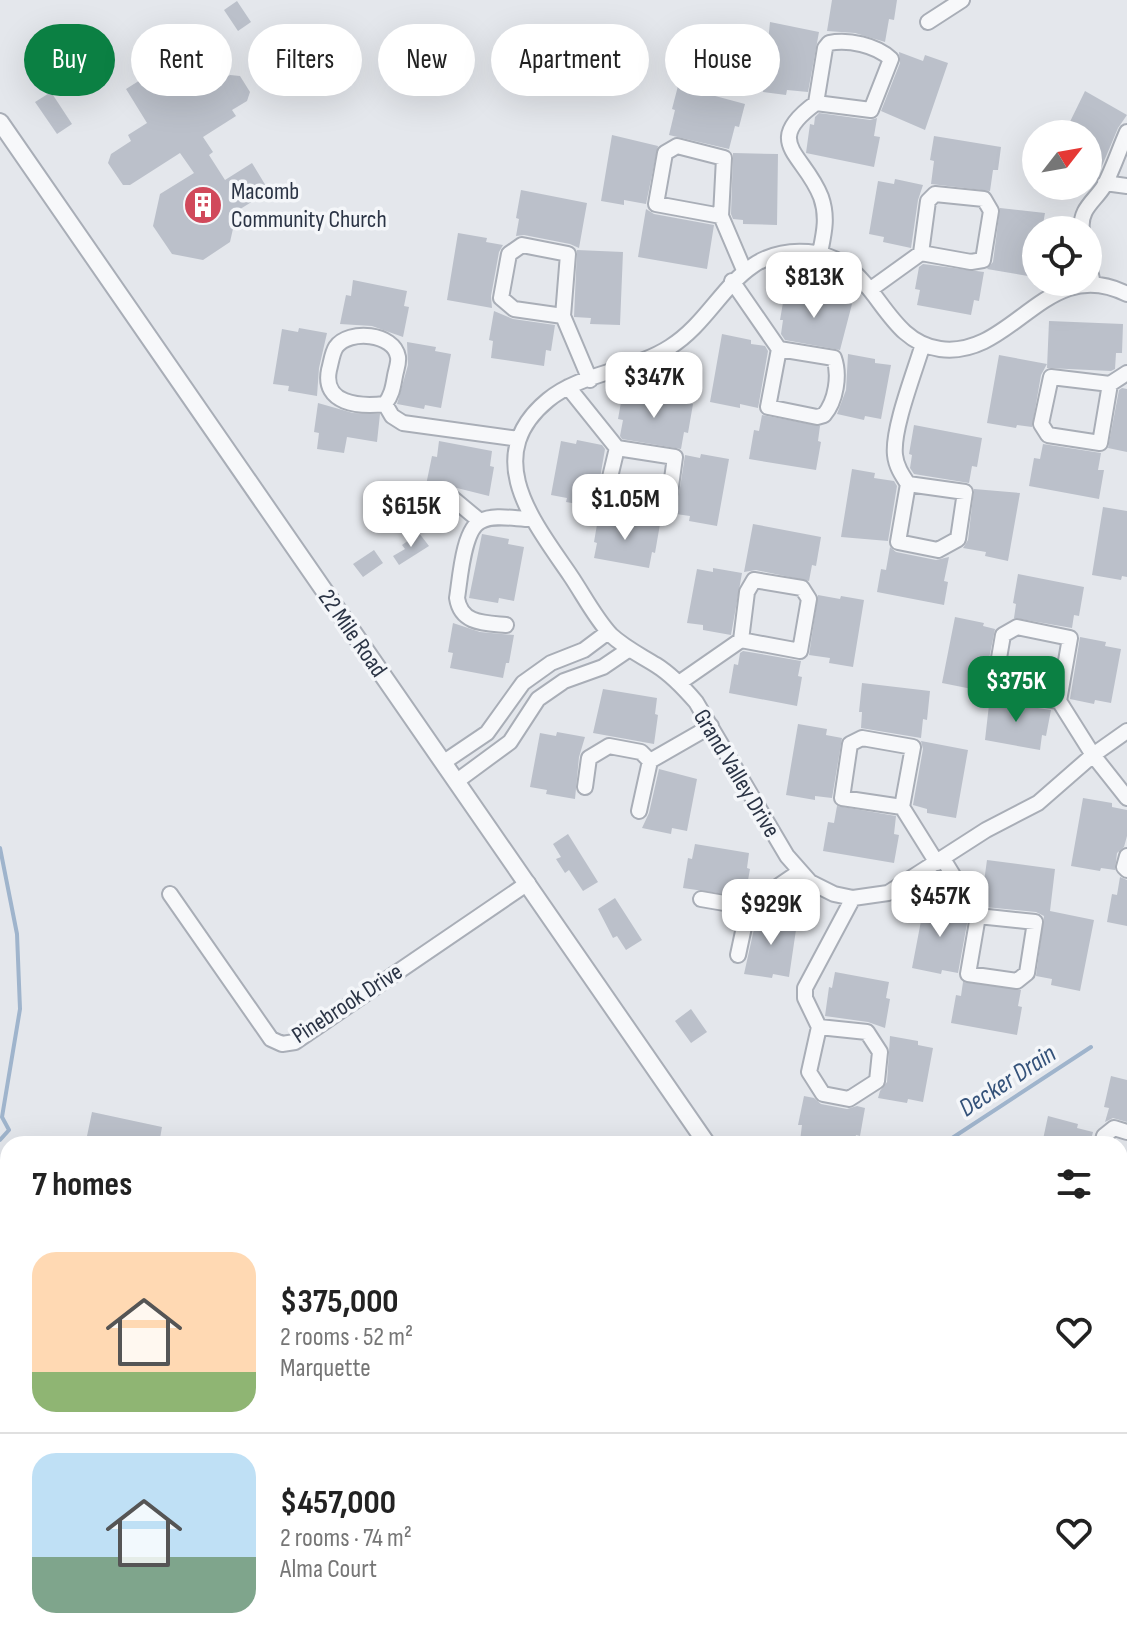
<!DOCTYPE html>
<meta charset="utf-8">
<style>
body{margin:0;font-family:"Sofia Sans Condensed",sans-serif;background:#f6f6f6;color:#222;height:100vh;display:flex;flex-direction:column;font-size:30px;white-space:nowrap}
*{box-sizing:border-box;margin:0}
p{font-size:26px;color:#767676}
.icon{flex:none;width:44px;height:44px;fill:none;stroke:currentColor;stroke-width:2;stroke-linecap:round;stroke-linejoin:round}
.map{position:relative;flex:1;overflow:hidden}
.panel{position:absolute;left:0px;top:1136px;width:1128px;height:512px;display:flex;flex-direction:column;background:#fff;border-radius:24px 24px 0 0;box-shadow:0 8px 32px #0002}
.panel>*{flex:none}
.top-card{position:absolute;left:24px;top:24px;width:1080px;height:72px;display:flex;gap:16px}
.needle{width:52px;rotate:59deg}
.tools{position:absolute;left:1022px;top:120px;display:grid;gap:16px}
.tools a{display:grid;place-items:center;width:80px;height:80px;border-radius:50%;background:#fff;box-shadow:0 8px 32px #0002;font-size:40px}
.price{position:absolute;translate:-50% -68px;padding:0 18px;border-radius:16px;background:#fff;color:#222;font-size:26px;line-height:52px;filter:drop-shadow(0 2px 4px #0008)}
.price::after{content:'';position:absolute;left:50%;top:48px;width:24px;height:18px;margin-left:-12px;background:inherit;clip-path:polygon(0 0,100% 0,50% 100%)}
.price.on{background:#0b8043;color:#fff}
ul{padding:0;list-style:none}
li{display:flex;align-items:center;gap:24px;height:200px;padding:0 32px}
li+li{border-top:2px solid #e0e0e0}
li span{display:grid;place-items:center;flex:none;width:224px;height:160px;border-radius:24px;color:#555}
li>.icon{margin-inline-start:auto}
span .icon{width:96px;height:96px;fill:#fffc;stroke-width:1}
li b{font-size:34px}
h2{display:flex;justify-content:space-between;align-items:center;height:96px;padding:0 32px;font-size:34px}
.chip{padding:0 28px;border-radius:36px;background:#fff;box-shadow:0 8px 32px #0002;font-size:28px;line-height:72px}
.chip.on{background:#0b8043;color:#fff}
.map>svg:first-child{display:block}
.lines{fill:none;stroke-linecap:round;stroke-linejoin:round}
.stream{stroke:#9fb4cc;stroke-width:4}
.building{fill:#bbc0ca}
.minor-casing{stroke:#a9aeb7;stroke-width:18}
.tertiary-casing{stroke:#a9aeb7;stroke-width:20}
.minor{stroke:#f7f8fa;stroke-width:14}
.tertiary{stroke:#f7f8fa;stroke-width:16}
.labels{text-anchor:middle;stroke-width:7;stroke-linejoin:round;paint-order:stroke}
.poi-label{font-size:24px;fill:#2b3445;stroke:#f4f6f9;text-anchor:start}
.street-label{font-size:24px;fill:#2b3445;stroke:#f4f6f9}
.water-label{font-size:26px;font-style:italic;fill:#34527a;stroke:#f4f6f9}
</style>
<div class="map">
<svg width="1127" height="1648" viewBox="0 0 1127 1648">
<rect width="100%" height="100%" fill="#e4e7ec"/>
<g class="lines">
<path class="stream" d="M0,848L17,934L20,1009L2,1117L9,1130L0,1140
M943,1144L1091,1047
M0,1531L8,1544
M56,1648L68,1640"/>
</g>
<path class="building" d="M832,0H897L894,20L889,19L885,42L855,33L827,31Z
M237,1L251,22L238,31L224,10Z
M770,22L819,32L808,92L787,90L786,95L763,92Z
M899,52L923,61L925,55L948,63L925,130L881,111L900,63Z
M172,60L194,94L230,75L240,76L250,92L247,101L232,110L236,116L203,137L213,152L209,155L225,180L252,163L269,191L237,211L230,242L203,260L172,254L153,226L160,194L194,173L180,153L130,185H123L108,163L111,154L131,141L128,135L147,123L126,89Z
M678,86L745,104L739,127L735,126L729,149L669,135L675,110L672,109Z
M1085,91L1127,115L1118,128L1099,173L1088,168V134H1064Z
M51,92L72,124L57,134L35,102Z
M819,113L870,120L877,118L874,136L880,137L874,167L806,153L810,124L814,125L815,117Z
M612,135L658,146L646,204L624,200V205L601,201Z
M934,136L1001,147L998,170H993L990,191L931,184L934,161L930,160Z
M733,153L778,154L777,225L743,224V220L733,219L731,214Z
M895,179L923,185L918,200L911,248L883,242L884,237L869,234L878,181L894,184Z
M521,190L587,203L579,248L570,244L524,235L516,236L519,219L516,218Z
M1000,208L1045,213L1042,230H1036L1034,277L987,269L993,262Z
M646,209L654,214L714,225L707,269L638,257Z
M458,233L487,238L486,242L503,245L499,252L491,296L492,308L447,300Z
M577,250L623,252L620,325L590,324L591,318L574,317Z
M923,264L984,272L979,301L974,300L971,315L917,305L920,290L915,289L919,267Z
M353,280L407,291L404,306L409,307L403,337L372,326L340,324L346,295L351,296Z
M785,291L852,304L840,350L785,340L781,334L783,320H780Z
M494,311L513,319L555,325L551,351L546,350L544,366L491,358L493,341L489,340Z
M1049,321L1123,324L1122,353H1116L1115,369L1111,371L1047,368Z
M299,328L327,333L319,368L317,396L288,391L289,386L273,384L282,329L298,332Z
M722,334L751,340V344L765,346L768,351L758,408L740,404V408L710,402Z
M407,342L436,347L435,351L451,354L441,408L425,405L424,409L397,404L408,365Z
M848,354L875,359V363L891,365L881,419L865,416L864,420L837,414L846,390Z
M999,355L1047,364L1041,375L1032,427L1017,425L1016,428L987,423Z
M1122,388L1127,389V452L1108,448L1119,390Z
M623,391L693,404L688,433L684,432L681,449L622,439L620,436L623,420L618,419Z
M318,403L353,413L380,414L377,442L347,437L344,453L317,449L319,433L314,432Z
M762,415L820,426L818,441L821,442L816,470L749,459L754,430L759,431Z
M914,425L982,438L977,467L972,466L969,483L914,474L910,468L912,455L909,454Z
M577,440L602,445L605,449L595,507L566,502L567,498L551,495L561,441L576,444Z
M439,441L492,451L490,466L494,467L489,496L453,487L426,485L432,456L437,457Z
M1043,444L1101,453L1098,470H1104L1099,499L1029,486L1034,458L1040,459Z
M701,454L729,459L717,526L689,521L690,516L676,514L685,455L700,458Z
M852,469L875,473L874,478L894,481L897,486L888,541L841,537Z
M399,484L410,500L387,515L377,498Z
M974,489L1020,493L1008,561L985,556L986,552L963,548L968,540Z
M1103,507L1127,511V577L1122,576L1121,580L1092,575Z
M599,513L611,515L620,522L648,526L660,524L655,553L652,552L649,568L594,558L597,543L594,542Z
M753,524L821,537L816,566L812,565L809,581L756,570L744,572Z
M419,533L429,546L399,565L393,556L405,549L402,545Z
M482,534L509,539L508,544L524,547L514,601L499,598L498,603L469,598Z
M890,547L896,552L936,560L949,557L944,581L948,582L944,605L877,592L881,569L886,570Z
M374,550L383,563L363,577L353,564Z
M713,568L742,573L731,635L703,630V625L687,623L697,569L713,572Z
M1018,574L1084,587L1079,616L1074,615L1072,628L1014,618L1016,604L1013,603Z
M818,595L840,599L841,596L864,600L853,667L829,663L830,658L809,655Z
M955,617L984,623L983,626L995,629L985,679L987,692L942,683Z
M453,623L480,632L514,635L509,663H506L503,678L450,668L453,653L448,652Z
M1080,637L1106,642L1105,646L1121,649L1111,703L1095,700L1094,704L1070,699Z
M743,651L801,661L798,676L802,677L797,706L729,693L734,664L738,665L740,653Z
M862,683L930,691L927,720L923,719L921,738L861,728L862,712H859Z
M603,689L657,698L655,714L658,715L654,744L593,733Z
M990,696L1005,703L1051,710L1046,736L1042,735L1040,750L985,740Z
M798,724L827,729L826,735L842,738L832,798L815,796V800L786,795Z
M557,732L585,737L579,757L575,799L546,794L547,790L530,787L540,733L556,736Z
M921,741L968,750L956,818L927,813V809L913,805L923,749Z
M659,769L697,779L687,831L672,828L671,834L642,828L649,813Z
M1083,798L1112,803V807L1127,810V836L1124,847L1117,853L1115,870L1101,868L1100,871L1071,866Z
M837,806L896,816L894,834L899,835L894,863L823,851L828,822L834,823Z
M568,834L598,882L583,891L569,870L565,873L556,859L561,857L553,844Z
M695,844L749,853L747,868L750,869L745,897L683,888L688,858L692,859Z
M987,860L1055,869L1050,911L1094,920L1080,991L1051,985L1052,979L1036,976L1044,916L1036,912L985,907L987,890L983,889Z
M1120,877L1127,880V926L1107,922L1112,894L1117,895Z
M615,898L642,940L626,950L617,936L613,938L598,909Z
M925,900L953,906V910L964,912L968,918L958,973L942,970L941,974L912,968Z
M757,913L782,917L781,921L797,923L789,977L773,974L772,978L744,974L754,929L753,915Z
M835,972L889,982L886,998L890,999L885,1028L868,1022L825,1016L829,987L832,988Z
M963,982L1021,990L1018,1006L1022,1007L1017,1035L951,1023L956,995L961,996Z
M691,1009L707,1032L691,1043L675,1021Z
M890,1036L918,1041V1045L933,1048L923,1102L908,1099L907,1103L878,1098L880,1091L887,1082Z
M1111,1076L1127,1080V1122L1113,1118L1105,1122L1109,1108L1104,1107Z
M804,1096L814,1098L821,1104L847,1109L857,1106L865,1108L860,1136L856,1135L854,1144H817L800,1141L802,1125H798Z
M92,1112L162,1127L159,1144H91L93,1137L87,1136Z
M1048,1116L1078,1124L1077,1128L1093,1132L1090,1144H1042Z"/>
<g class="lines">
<g class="minor-casing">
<path id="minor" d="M928,22L962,0
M816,103L825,48L829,43C848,39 876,45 891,59L871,110L816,103C761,143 804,153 821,197C828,217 824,233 820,253
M1105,183L1127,186
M721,216L656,204L665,153L677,146L724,158L721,216L744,270
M1082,230C1079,209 1095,201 1104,186C1113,169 1119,150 1127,132
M1088,261L1093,284
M732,281L779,349L834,358C840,375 836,401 824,415L817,417L768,407L779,349
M871,289L921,253L971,262L983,260L991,211L984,199L935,194L928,201L921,253
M1127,294C1046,253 1013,359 940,349C879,340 878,258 808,252C735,246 721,315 670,347C633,371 580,373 548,400C480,456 533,521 570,575C583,594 595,618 611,635C625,648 640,655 656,665C672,675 684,688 696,702L787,856L810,882L834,894L853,898L888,893L986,830L1038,803L1093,755L1127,731
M563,316L514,309L501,298L509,254L522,245L568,254L563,316L590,380
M1110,384L1100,443L1048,435L1041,424L1051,377L1110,384L1127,373
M568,387L617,448L675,457L668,508L649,516L621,512L606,494L617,448
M385,404C359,407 322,404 329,370C331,363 332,353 336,347C349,329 394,333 398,357C399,363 396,370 395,376C393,387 392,395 385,404L392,416L403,423L519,439
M908,484L898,542L938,550L958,539L965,492L908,484C902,475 896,466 895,455C892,429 915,371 923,344
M451,497L480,521
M506,625C484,623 461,624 457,598C460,580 463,529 481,521C494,514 516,519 531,519
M1017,627L1070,638L1059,701L1007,693L995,681L1003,635Z
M679,683L741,640L800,651L809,599L802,588L754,580L747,592L741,640
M1059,701L1093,755L1127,798
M444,762L487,733L523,683L551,663L584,650L608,632
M457,781L510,742L538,699L564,681L603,667L628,650
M585,787L589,758L609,746L641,752L650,761
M902,807L842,798L850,744L862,738L913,747L902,807L937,863
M639,811L650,761L711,726
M1127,856L1124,867L1127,870
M943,859L978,916L1035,922L1027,973L1017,981L968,974L978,916
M170,894L271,1039L282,1044L295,1042L528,883
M701,899L730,904L742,911L799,872
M738,955L744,927L742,911
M819,1027L809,1072L823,1094L849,1099L877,1081L880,1052L867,1032L819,1027L805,998V988L853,898
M1102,1144L1104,1136L1114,1128L1127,1132
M1120,1194L1127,1195
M1120,1288L1127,1284
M0,1309L8,1310
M757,1640L762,1648
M301,1648V1646L311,1648
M515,1648L519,1640
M781,1648L796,1640"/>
</g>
<g class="tertiary-casing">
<path id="tertiary" d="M0,122L707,1144
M1046,1640L1051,1648"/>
</g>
<use href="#minor" class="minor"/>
<use href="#tertiary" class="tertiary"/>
</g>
<defs>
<g id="building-disc" transform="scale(2)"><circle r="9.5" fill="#d1495b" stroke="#f4f6f9"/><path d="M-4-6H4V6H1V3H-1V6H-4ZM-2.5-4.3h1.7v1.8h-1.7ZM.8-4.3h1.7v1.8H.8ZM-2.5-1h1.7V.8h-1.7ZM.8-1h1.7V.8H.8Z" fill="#fff"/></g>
</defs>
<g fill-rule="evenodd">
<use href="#building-disc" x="203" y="205"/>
</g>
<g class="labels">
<g class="poi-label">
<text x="231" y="199">Macomb<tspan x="231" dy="28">Community Church</tspan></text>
</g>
<g class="street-label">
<text transform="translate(353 633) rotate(55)" y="8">22 Mile Road</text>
<text transform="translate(737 773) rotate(59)" y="8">Grand Valley Drive</text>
<text transform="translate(347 1003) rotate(-33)" y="8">Pinebrook Drive</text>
</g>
<g class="water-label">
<text transform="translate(1007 1080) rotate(-33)" y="9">Decker Drain</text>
</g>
</g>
</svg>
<div class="tools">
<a><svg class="needle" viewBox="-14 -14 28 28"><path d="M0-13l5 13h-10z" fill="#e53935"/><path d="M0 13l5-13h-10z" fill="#767676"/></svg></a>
<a><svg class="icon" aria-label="locate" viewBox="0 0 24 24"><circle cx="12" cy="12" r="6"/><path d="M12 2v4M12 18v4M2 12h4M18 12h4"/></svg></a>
</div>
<b class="price" style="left:814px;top:320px">$813K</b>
<b class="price" style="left:654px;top:420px">$347K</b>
<b class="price" style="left:625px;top:542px">$1.05M</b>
<b class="price" style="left:411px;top:549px">$615K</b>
<b class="price on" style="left:1016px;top:724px">$375K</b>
<b class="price" style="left:940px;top:939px">$457K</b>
<b class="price" style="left:771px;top:947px">$929K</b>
<div class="top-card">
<a class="chip on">Buy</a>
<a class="chip">Rent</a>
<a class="chip">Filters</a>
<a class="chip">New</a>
<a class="chip">Apartment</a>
<a class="chip">House</a>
</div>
<section class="panel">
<h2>7 homes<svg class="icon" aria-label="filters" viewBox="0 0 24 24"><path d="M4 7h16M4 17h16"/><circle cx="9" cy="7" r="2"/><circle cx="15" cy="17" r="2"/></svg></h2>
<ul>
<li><span style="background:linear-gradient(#ffd9b3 75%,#8fb573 0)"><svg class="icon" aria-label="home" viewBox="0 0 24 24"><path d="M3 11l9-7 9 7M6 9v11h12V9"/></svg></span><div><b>$375,000</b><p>2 rooms · 52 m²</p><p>Marquette</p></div><svg class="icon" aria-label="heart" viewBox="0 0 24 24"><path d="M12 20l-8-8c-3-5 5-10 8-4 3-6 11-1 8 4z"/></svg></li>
<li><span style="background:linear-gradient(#bfe0f5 65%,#7fa58c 0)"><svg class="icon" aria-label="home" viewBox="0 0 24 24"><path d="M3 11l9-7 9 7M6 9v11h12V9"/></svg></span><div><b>$457,000</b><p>2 rooms · 74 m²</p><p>Alma Court</p></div><svg class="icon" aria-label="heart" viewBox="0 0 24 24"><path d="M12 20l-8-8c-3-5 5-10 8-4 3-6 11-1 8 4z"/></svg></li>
</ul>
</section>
</div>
